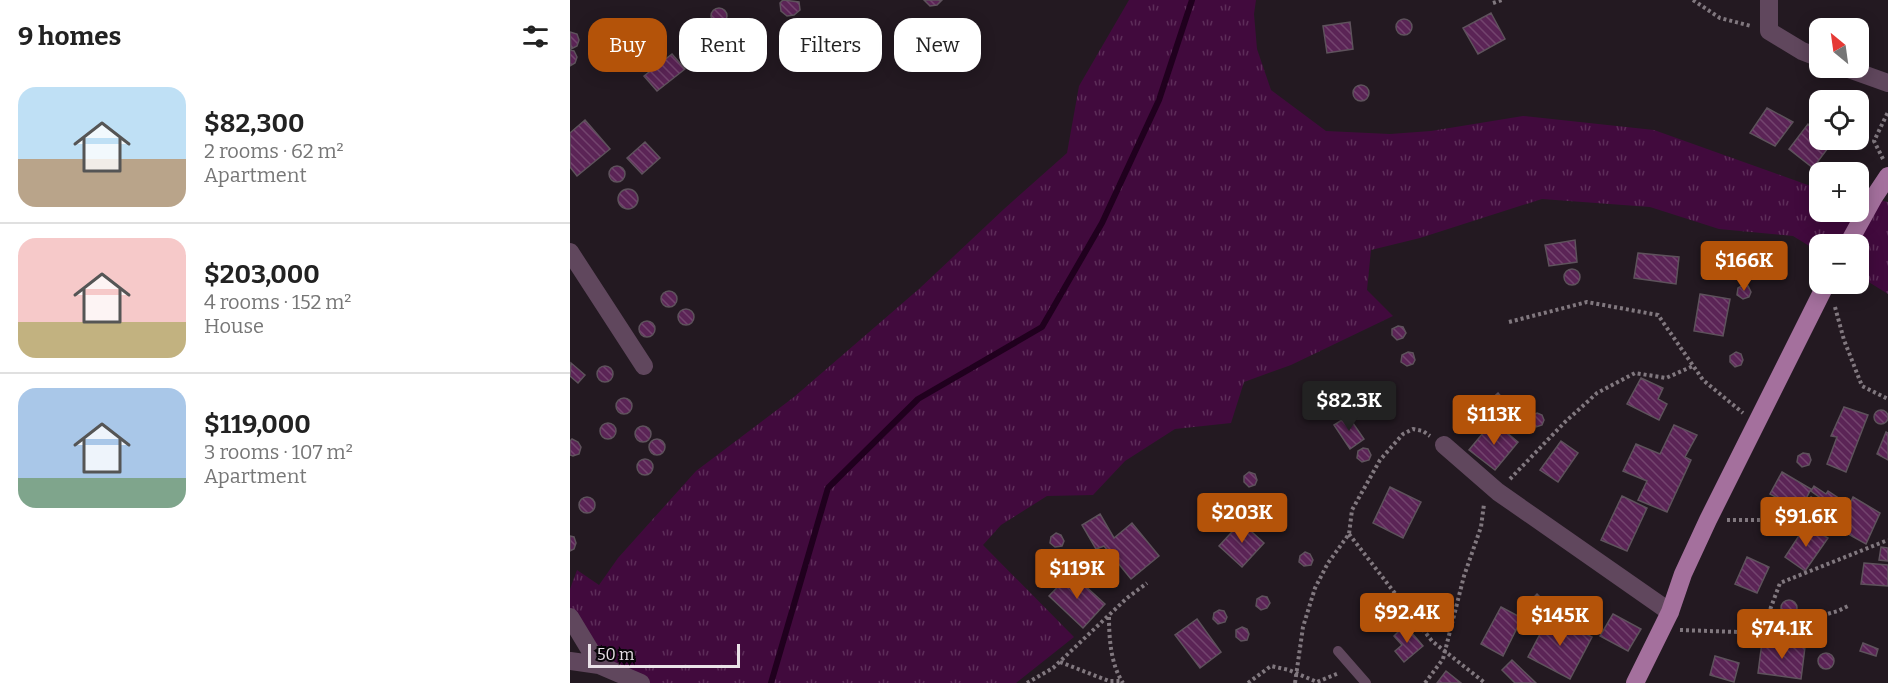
<!DOCTYPE html>
<meta charset="utf-8">
<style>
body{margin:0;font-family:Bitter,serif;background:#f6f6f6;color:#222;height:100vh;display:flex;flex-direction:column;font-size:22px;white-space:nowrap}
*{box-sizing:border-box;margin:0}
p{font-size:20px;color:#767676}
.icon{flex:none;width:33px;height:33px;fill:none;stroke:currentColor;stroke-width:2;stroke-linecap:round;stroke-linejoin:round}
.map{position:relative;flex:1;overflow:hidden}
.panel{display:flex;flex-direction:column;background:#fff;width:570px}
.panel>*{flex:none}
.top-card{position:absolute;left:18px;top:18px;width:570px;height:54px;display:flex;gap:12px}
.needle{width:39px;rotate:331deg}
.buttons{position:absolute;left:1239px;top:18px;display:grid;gap:12px}
.buttons a{display:grid;place-items:center;width:60px;height:60px;border-radius:12px;background:#fff;box-shadow:0 3px 15px #0003;font-size:30px}
.scale{position:absolute;left:18px;bottom:15px;width:152px;box-sizing:border-box;padding-left:6px;border:3px solid #eae2e8;border-top:0;font-size:16px;line-height:21px;white-space:nowrap;color:#eae2e8;-webkit-text-stroke:4px #090609;paint-order:stroke}
.price{position:absolute;translate:-50% -51px;padding:0 14px;border-radius:6px;background:#b45309;color:#fff;font-size:20px;line-height:39px;filter:drop-shadow(0 2px 3px #0008)}
.price::after{content:'';position:absolute;left:50%;top:36px;width:18px;height:14px;margin-left:-9px;background:inherit;clip-path:polygon(0 0,100% 0,50% 100%)}
.price.selected{background:#222;color:#fff}
ul{padding:0;list-style:none}
li{display:flex;align-items:center;gap:18px;height:150px;padding:0 18px}
li+li{border-top:2px solid #e0e0e0}
li span{display:grid;place-items:center;flex:none;width:168px;height:120px;border-radius:18px;color:#555}
li>.icon{margin-inline-start:auto}
span .icon{width:72px;height:72px;fill:#fffc;stroke-width:1}
li b{font-size:26px}
h2{display:flex;justify-content:space-between;align-items:center;height:72px;padding:0 18px;font-size:26px}
.chip{padding:0 21px;border-radius:18px;background:#fff;box-shadow:0 3px 15px #0003;font-size:21px;line-height:54px}
.chip.selected{background:#b45309;color:#fff}
main{display:flex;flex:1;min-height:0}
.map>svg:first-child{display:block}
.grass{fill:url(#grass-tufts)}
.lines{fill:none;stroke-linecap:round;stroke-linejoin:round}
.stream{stroke:#20001e;stroke-width:6}
.building{fill:url(#building-back-hatch);stroke:#5e525c;stroke-width:1.5}
.path{stroke:#81787f;stroke-width:4;stroke-dasharray:3 3;stroke-linecap:butt}
.service{stroke:#60475d;stroke-width:10}
.minor{stroke:#60475d;stroke-width:18}
.primary{stroke:#a4709d;stroke-width:18}
</style>
<main>
<section class="panel">
<h2>9 homes<svg class="icon" aria-label="filters" viewBox="0 0 24 24"><path d="M4 7h16M4 17h16"/><circle cx="9" cy="7" r="2"/><circle cx="15" cy="17" r="2"/></svg></h2>
<ul>
<li><span style="background:linear-gradient(#bfe0f5 60%,#b9a48a 0)"><svg class="icon" aria-label="home" viewBox="0 0 24 24"><path d="M3 11l9-7 9 7M6 9v11h12V9"/></svg></span><div><b>$82,300</b><p>2 rooms · 62 m²</p><p>Apartment</p></div></li>
<li><span style="background:linear-gradient(#f6c9c9 70%,#c2b280 0)"><svg class="icon" aria-label="home" viewBox="0 0 24 24"><path d="M3 11l9-7 9 7M6 9v11h12V9"/></svg></span><div><b>$203,000</b><p>4 rooms · 152 m²</p><p>House</p></div></li>
<li><span style="background:linear-gradient(#a9c7e8 75%,#7fa58c 0)"><svg class="icon" aria-label="home" viewBox="0 0 24 24"><path d="M3 11l9-7 9 7M6 9v11h12V9"/></svg></span><div><b>$119,000</b><p>3 rooms · 107 m²</p><p>Apartment</p></div></li>
</ul>
</section>
<div class="map">
<svg width="1318" height="683" viewBox="0 0 1318 683">
<defs>
<pattern id="grass-tufts" width="24" height="20" patternUnits="userSpaceOnUse" patternTransform="scale(1.5)"><rect width="24" height="20" fill="#410a3d"/><path d="M3 7l-1-3M5 7V3M7 7l1-3M15 17l-1-3M17 17v-4M19 17l1-3" fill="none" stroke="#5d2d59"/></pattern>
<pattern id="building-back-hatch" width="6" height="6" patternUnits="userSpaceOnUse" patternTransform="scale(1.5)"><rect width="6" height="6" fill="#5b2456"/><path d="M-1 5l2 2M0 0l6 6M5-1l2 2" fill="none" stroke="#73446e"/></pattern>
</defs>
<rect width="100%" height="100%" fill="#231921"/>
<path class="grass" d="M559,0H686L684,14L687,49L701,90L756,131L820,134L861,131L953,116L1084,130L1249,189L1250,212H1288L1289,196L1318,202V294L1289,276L1288,244H1250L1249,252L1223,236L1149,229L1080,207L972,199L850,238L801,250L797,290L823,316L721,365L674,382L661,423L605,429L555,461L523,495L477,496L431,525L413,545L504,637L446,683H77L27,660L0,626V589L7,570L29,585L48,558L126,471L224,397L350,288L434,209L497,153L509,86Z"/>
<g class="lines">
<path class="stream" d="M201,683L258,488L348,399L472,327L532,223L589,100L622,0"/>
</g>
<path class="building" d="M213,0L229,2L230,10L224,15L217,16L211,11L210,3Z
M354,0H372L367,5L360,6Z
M141 16a8 8 0 1 1 16 0a8 8 0 1 1-16 0Z
M921,13L935,39L908,54L893,28Z
M826 27a8 8 0 1 1 16 0a8 8 0 1 1-16 0Z
M780,22L783,49L757,53L753,26Z
M0,32L7,34L9,40L7,46L1,49Z
M0,50L4,51L7,57L5,63L0,66Z
M102,54L115,69L87,91L74,76Z
M783 93a8 8 0 1 1 16 0a8 8 0 1 1-16 0Z
M1197,108L1223,122L1205,146L1180,133Z
M15,120L40,149L7,176L0,167V133Z
M1238,124L1250,134V140H1256L1261,144L1243,168L1219,149Z
M75,142L90,158L72,174L57,158Z
M39 174a8 8 0 1 1 16 0a8 8 0 1 1-16 0Z
M48 199a10 10 0 1 1 20 0a10 10 0 1 1-20 0Z
M1005,240L1007,262L979,266L975,245Z
M1068,253L1109,257L1106,284L1064,278Z
M994 277a8 8 0 1 1 16 0a8 8 0 1 1-16 0Z
M1173,285L1178,286L1181,292L1179,297L1173,299L1167,295L1168,288Z
M91 299a8 8 0 1 1 16 0a8 8 0 1 1-16 0Z
M1130,294L1160,299L1153,336L1124,331Z
M108 317a8 8 0 1 1 16 0a8 8 0 1 1-16 0Z
M69 329a8 8 0 1 1 16 0a8 8 0 1 1-16 0Z
M828,326L833,327L836,333L833,338L827,340L822,335V329Z
M838,352L843,353L845,360L843,364L837,366L831,362L832,355Z
M1166,352L1171,354L1173,360L1171,365L1165,367L1160,362V356Z
M1,363L15,375L8,383L0,376Z
M27 374a8 8 0 1 1 16 0a8 8 0 1 1-16 0Z
M1071,378L1093,388L1088,399L1097,404L1089,420L1057,404Z
M928,393L940,407L930,416L918,402Z
M952,396L957,398L959,404L957,409L951,410L945,406L946,399Z
M46 406a8 8 0 1 1 16 0a8 8 0 1 1-16 0Z
M1274,407L1298,415L1276,472L1257,464L1267,437L1261,436Z
M1304 417a7 7 0 1 1 14 0a7 7 0 1 1-14 0Z
M967,413L972,415L974,420L972,425L966,427L960,423L961,416Z
M778,416L794,439L780,449L764,425Z
M923,421L948,442L925,470L899,450Z
M30 431a8 8 0 1 1 16 0a8 8 0 1 1-16 0Z
M1104,425L1127,435L1115,457L1121,460L1097,512L1068,500L1077,481L1053,471L1066,444L1090,454Z
M65 434a8 8 0 1 1 16 0a8 8 0 1 1-16 0Z
M1316,432L1318,433V460L1307,454Z
M79 447a8 8 0 1 1 16 0a8 8 0 1 1-16 0Z
M2,439L8,442L11,447L9,454L3,456L0,455V441Z
M991,441L1008,453L988,482L970,470Z
M793,448L798,449L801,455L799,460L792,462L787,458L788,451Z
M1233,453L1239,454L1241,460L1239,465L1232,467L1227,462L1228,456Z
M67 467a8 8 0 1 1 16 0a8 8 0 1 1-16 0Z
M679,472L685,474L687,480L685,485L679,487L674,482V476Z
M1212,472L1241,489L1230,510L1200,494Z
M1244,486L1256,494L1258,491L1273,501L1267,510L1241,491Z
M820,487L851,502L833,538L803,523Z
M1052,496L1077,508L1057,551L1031,540Z
M9 505a8 8 0 1 1 16 0a8 8 0 1 1-16 0Z
M1241,497L1265,512L1260,521L1236,506Z
M1283,497L1310,513L1296,544L1278,534L1281,528L1271,523Z
M530,514L544,538L562,523L589,556L561,579L534,546L526,549L512,525Z
M1265,517L1271,521L1266,530L1259,525Z
M671,522L694,543L672,567L649,546Z
M1236,525L1258,538L1235,571L1215,557Z
M486,533L491,535L494,541L492,546L485,547L480,543L481,537Z
M0,536L4,537L6,543L4,549L0,551Z
M1311,547L1318,548V561L1309,560Z
M735,552L740,554L743,560L741,565L734,566L729,562L730,556Z
M494,554L499,556L502,562L500,567L493,568L488,564L489,557Z
M1177,557L1199,567L1187,593L1165,584Z
M1294,563L1318,565V586L1291,584Z
M501,573L535,604L513,628L479,596Z
M967,594L975,602L960,617L952,609Z
M692,596L697,597L700,603L697,608L691,610L686,606L687,599Z
M1211 608a8 8 0 1 1 16 0a8 8 0 1 1-16 0Z
M931,607L952,618L933,656L911,644Z
M649,610L654,611L657,617L655,622L648,624L643,619L644,613Z
M1043,614L1071,629L1058,651L1030,636Z
M980,615L1022,637L1000,679L958,657Z
M627,619L651,652L630,668L605,635Z
M835,625L853,646L834,662L825,651L832,645L824,636Z
M1206 634a8 8 0 1 1 16 0a8 8 0 1 1-16 0Z
M672,627L677,629L679,634L677,640L671,641L666,637V630Z
M1192,642L1235,647L1231,679L1188,673Z
M1293,643L1308,649L1306,656L1290,651Z
M1248 661a8 8 0 1 1 16 0a8 8 0 1 1-16 0Z
M1145,656L1169,663L1164,682L1140,675Z
M942,660L966,683H945L932,670Z
M876,671L891,683H867Z"/>
<g class="lines">
<path class="path" d="M1123,0L1150,18L1181,26
M923,3L932,0
M1313,159L1304,141L1318,112
M1265,307L1274,340L1292,386L1318,399
M939,322L1017,302L1088,315L1133,380L1173,413
M940,479L995,422L1027,393L1065,373L1096,378L1123,366
M1157,520H1203L1224,526
M779,534L862,641L915,683
M539,617C539,639 541,665 553,683
M1194,626L1210,583L1318,540
M1110,630L1168,632L1235,620L1268,611L1280,605
M490,662L539,681H551
M457,683L483,668L557,598L577,583
M678,683L701,666L719,670L747,682L769,673
M725,683L733,627L745,588L758,563L779,534L782,510L810,460L833,434L843,429L853,431L860,436
M855,683L873,659L894,576L911,527L914,504"/>
<path class="service" d="M768,651L796,683"/>
<path class="minor" d="M1199,0V31L1232,51L1250,58
M1276,68L1318,83
M0,252L74,366
M874,445L928,492L1100,612
M0,617L29,665
M0,661L29,665L71,683"/>
<path class="primary" d="M1278,244L1304,197L1318,176
M1065,683L1100,612L1113,574L1138,520L1256,284"/>
</g>
</svg>
<div class="buttons">
<a><svg class="needle" viewBox="-14 -14 28 28"><path d="M0-13l5 13h-10z" fill="#e53935"/><path d="M0 13l5-13h-10z" fill="#767676"/></svg></a>
<a><svg class="icon" aria-label="locate" viewBox="0 0 24 24"><circle cx="12" cy="12" r="6"/><path d="M12 2v4M12 18v4M2 12h4M18 12h4"/></svg></a>
<a>+</a>
<a>−</a>
</div>
<div class="scale">50 m</div>
<b class="price" style="left:1174px;top:292px">$166K</b>
<b class="price selected" style="left:779px;top:432px">$82.3K</b>
<b class="price" style="left:924px;top:446px">$113K</b>
<b class="price" style="left:672px;top:544px">$203K</b>
<b class="price" style="left:1236px;top:548px">$91.6K</b>
<b class="price" style="left:507px;top:600px">$119K</b>
<b class="price" style="left:837px;top:644px">$92.4K</b>
<b class="price" style="left:990px;top:647px">$145K</b>
<b class="price" style="left:1212px;top:660px">$74.1K</b>
<div class="top-card">
<a class="chip selected">Buy</a>
<a class="chip">Rent</a>
<a class="chip">Filters</a>
<a class="chip">New</a>
</div>
</div>
</main>
